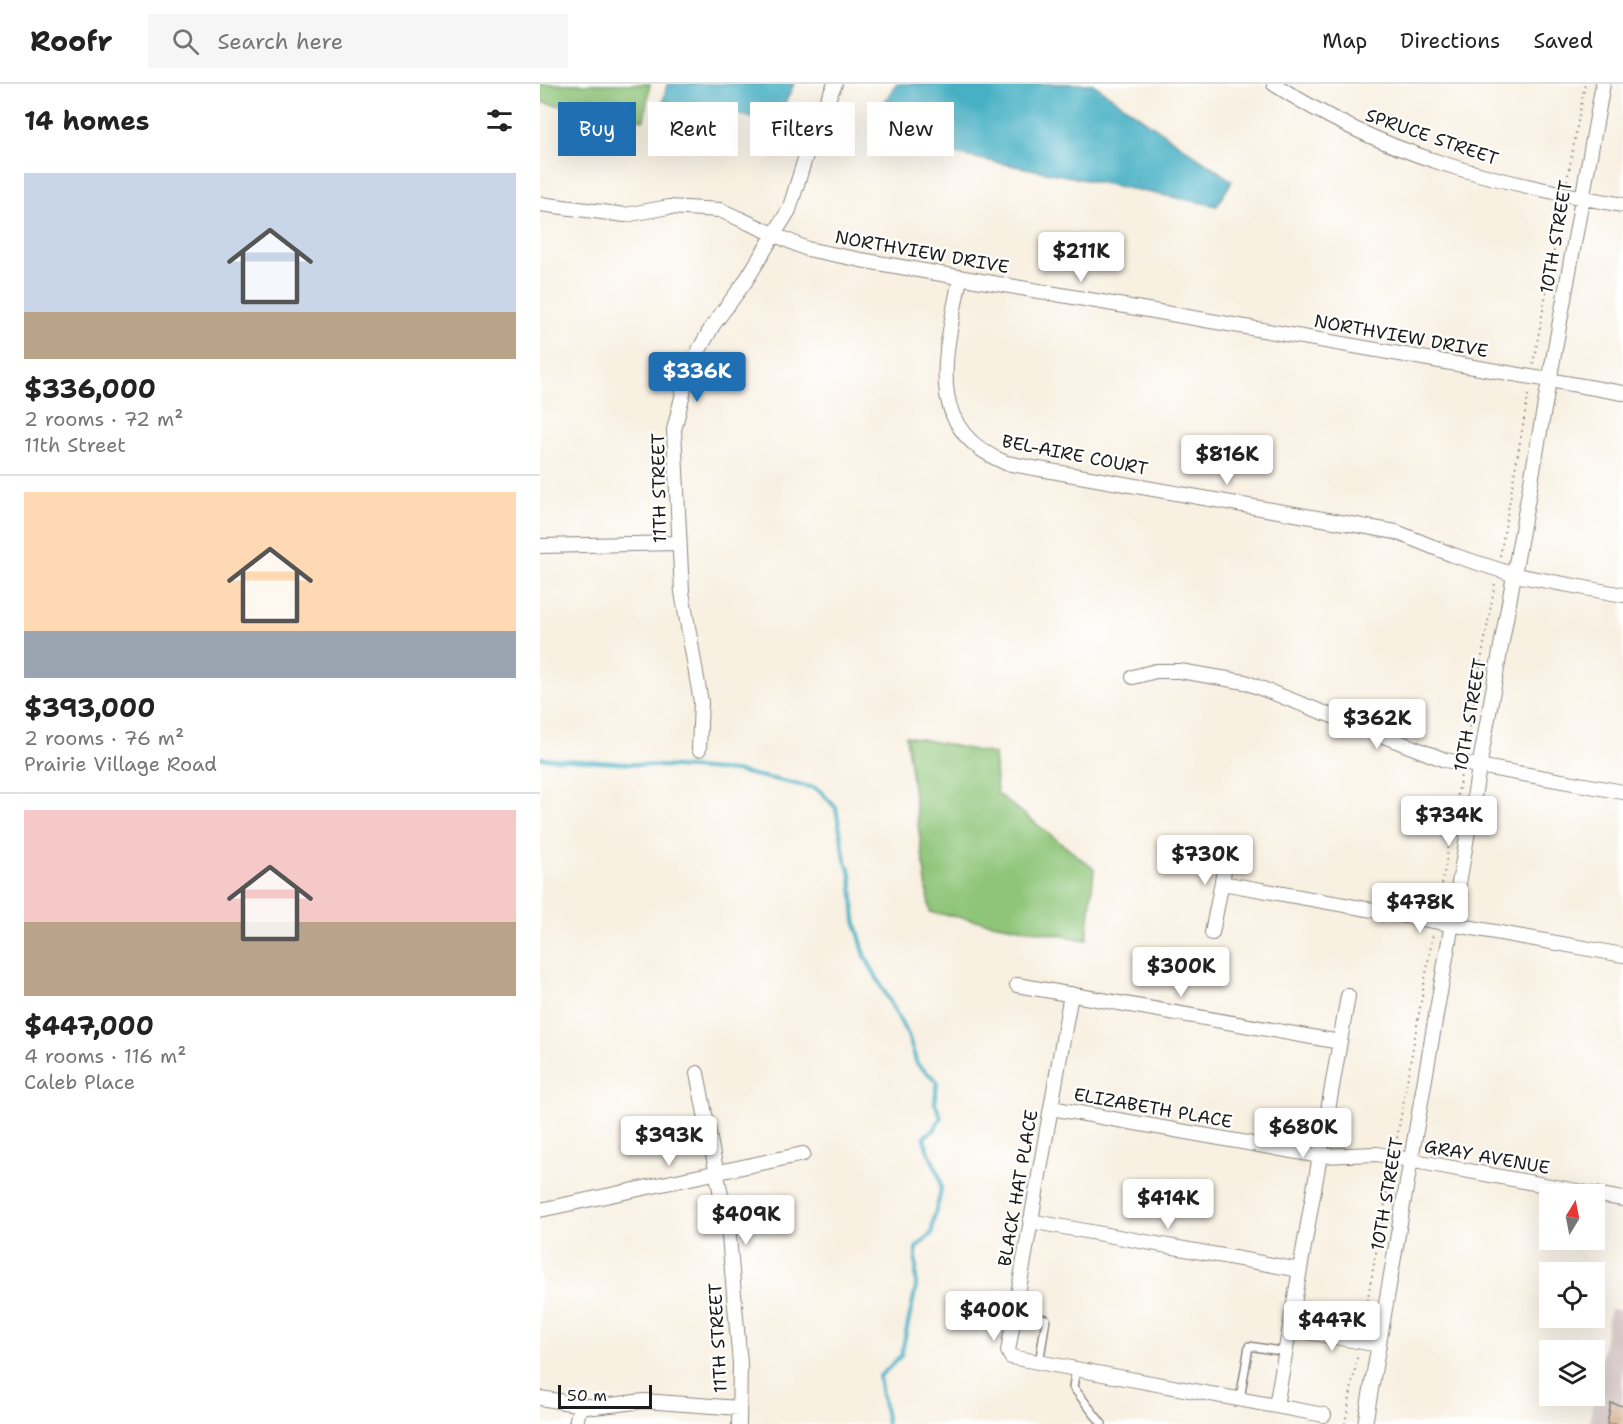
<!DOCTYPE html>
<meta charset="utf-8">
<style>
body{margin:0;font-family:"Shantell Sans",sans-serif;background:#f6f6f6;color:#222;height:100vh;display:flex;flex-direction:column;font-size:22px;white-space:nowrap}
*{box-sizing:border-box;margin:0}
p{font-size:20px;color:#767676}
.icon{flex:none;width:33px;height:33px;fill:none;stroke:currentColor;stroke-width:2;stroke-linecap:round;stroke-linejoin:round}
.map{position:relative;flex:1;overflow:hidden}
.side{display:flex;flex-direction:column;background:#fff;width:540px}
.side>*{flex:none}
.hud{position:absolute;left:18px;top:18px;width:570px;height:54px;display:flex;gap:12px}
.needle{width:39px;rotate:10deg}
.controls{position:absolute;left:999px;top:1100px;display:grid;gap:12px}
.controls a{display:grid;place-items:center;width:66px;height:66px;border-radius:0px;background:#fff;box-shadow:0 6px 24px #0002;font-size:30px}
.scale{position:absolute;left:18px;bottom:15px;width:94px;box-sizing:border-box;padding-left:6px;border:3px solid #1c1c1c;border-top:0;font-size:16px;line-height:21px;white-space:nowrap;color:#1c1c1c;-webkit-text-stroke:4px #fff;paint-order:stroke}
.price{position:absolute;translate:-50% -51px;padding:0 14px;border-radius:6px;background:#fff;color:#222;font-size:20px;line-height:39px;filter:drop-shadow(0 2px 3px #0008)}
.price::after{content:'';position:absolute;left:50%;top:36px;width:18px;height:14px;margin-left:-9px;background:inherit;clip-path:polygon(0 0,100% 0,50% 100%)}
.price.active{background:#1f6fb2;color:#fff}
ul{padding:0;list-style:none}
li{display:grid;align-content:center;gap:12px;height:318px;padding:0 24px}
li+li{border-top:2px solid #e0e0e0}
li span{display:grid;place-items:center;height:186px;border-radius:0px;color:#555}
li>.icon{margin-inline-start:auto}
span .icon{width:108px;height:108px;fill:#fffc;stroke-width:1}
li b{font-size:26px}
h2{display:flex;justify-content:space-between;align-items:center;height:72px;padding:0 24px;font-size:26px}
.tag{padding:0 21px;border-radius:0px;background:#fff;box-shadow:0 6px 24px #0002;font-size:21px;line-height:54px}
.tag.active{background:#1f6fb2;color:#fff}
header{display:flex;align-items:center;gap:36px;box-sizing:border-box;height:84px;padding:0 30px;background:#fff;border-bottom:2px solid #e0e0e0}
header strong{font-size:28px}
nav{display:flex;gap:33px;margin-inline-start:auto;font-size:21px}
.search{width:420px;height:54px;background:#f6f6f6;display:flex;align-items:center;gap:15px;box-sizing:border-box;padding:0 21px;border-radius:0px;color:#767676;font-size:22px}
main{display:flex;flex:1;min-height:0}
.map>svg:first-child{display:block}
.industrial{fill:#d1bfbf}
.green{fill:#8ec578;stroke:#55704a;stroke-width:1.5}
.water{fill:#46b0c4;stroke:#316670;stroke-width:1.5}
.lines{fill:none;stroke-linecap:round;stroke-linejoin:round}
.stream{stroke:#46b0c4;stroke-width:4}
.building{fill:#d6b38f}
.service-casing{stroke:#8a867e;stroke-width:10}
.minor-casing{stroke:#8a867e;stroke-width:16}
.path{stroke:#8a867e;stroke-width:2;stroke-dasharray:1.5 4.5;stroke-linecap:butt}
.service{stroke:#fff;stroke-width:7}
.minor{stroke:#fff;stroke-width:14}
.labels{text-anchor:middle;stroke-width:4.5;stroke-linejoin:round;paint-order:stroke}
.street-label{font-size:18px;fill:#1c1c1c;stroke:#fff}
</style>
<header>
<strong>Roofr</strong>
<div class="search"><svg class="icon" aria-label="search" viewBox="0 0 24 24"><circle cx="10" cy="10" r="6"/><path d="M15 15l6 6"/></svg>Search here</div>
<nav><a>Map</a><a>Directions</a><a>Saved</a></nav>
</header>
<main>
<section class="side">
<h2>14 homes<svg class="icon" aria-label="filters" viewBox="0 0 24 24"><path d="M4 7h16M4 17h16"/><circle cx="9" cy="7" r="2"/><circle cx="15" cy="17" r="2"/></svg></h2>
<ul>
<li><span style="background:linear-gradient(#c9d6e8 75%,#b9a48a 0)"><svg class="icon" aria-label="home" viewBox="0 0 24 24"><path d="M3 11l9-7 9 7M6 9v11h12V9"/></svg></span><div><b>$336,000</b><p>2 rooms · 72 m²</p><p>11th Street</p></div></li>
<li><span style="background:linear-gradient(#ffd9b3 75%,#9aa5b1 0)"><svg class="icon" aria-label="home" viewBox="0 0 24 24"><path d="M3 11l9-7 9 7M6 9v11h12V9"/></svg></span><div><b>$393,000</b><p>2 rooms · 76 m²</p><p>Prairie Village Road</p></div></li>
<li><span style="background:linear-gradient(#f6c9c9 60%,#b9a48a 0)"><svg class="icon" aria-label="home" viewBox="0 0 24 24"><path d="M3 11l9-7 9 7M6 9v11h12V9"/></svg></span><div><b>$447,000</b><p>4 rooms · 116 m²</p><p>Caleb Place</p></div></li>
</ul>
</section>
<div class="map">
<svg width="1083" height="1340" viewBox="0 0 1083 1340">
<rect width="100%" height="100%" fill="#fff"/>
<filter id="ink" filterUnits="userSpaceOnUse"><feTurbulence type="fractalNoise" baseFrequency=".0167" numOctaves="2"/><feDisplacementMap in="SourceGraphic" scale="12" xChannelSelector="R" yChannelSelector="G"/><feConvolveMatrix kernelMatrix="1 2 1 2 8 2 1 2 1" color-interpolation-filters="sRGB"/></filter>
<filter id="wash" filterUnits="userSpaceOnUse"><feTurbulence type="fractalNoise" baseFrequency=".008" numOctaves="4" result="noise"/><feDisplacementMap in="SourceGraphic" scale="24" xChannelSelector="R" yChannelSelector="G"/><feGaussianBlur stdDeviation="1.35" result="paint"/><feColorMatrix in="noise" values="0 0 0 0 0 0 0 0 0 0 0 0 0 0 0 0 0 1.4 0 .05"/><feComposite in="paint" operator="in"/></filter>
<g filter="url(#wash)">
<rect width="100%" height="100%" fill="#f8f0e1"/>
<path class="industrial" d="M1070,1225L1083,1227V1340H1049Z"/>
<path class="green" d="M0,0H110L104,36L0,18Z
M366,652L454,670L457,709L554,785L547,856L390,828Z"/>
<path class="water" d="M127,0H254L237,37L123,19Z
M356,0H553L692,97L677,122L349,57L330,40Z"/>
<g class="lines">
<path class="stream" d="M0,674L195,687L275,704L281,708L296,724L305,775L311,791L315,836L325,872L368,951L377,980L397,997L395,1019L401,1033L394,1046L384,1053C386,1070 400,1084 401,1102C401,1117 392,1131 392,1149L376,1164V1203L361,1272L339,1293L347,1340"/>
</g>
<g id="blocks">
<path class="building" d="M1071,1319L1083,1322V1340H1067Z"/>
</g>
</g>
<g filter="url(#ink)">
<use href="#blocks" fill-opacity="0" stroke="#8a867e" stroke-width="1.5"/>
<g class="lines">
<g class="service-casing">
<path id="service" d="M475,1230L506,1235L499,1280
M536,1285L533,1303L562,1340
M700,1315L709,1262L746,1268"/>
</g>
<g class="minor-casing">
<path id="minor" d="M734,0C844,72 956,99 1083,121
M0,120L85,131L129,123L180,126L267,165L321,176L1083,309
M420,194C407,266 380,344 466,379L856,448L913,471L975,491L1083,511
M0,462L138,459
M593,593L616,587H640L705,598L905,676L1083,708
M159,665L161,618L142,508L134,346L149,284L173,241L205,198L249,126L276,39L295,0
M682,799L1083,871
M672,849L689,761
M477,901L800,958
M531,910L468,1267L471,1273L784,1331
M157,989L189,1152L200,1280L199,1340
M511,1024L780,1072L837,1070L1053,1110
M1054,1110L1083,1115
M0,1126L263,1070
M490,1137L760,1186
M750,1245L839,1261
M0,1314L54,1323L104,1317L199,1324
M736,1322L808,912
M36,1340L40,1321
M825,1340L939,684L1063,0"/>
</g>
<path class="path" d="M1027,97L1045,0
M993,280L1022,124
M960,472L989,307
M925,667L955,499
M898,824L921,691
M856,1060L893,850
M822,1246L851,1086
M805,1340L818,1269"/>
<use href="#service" class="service"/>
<use href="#minor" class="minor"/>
</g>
</g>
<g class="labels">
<g class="street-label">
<text transform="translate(892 53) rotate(19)" y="6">SPRUCE STREET</text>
<text transform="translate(1016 153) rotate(-80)" y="6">10TH STREET</text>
<text transform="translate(382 168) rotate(10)" y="6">NORTHVIEW DRIVE</text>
<text transform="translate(861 252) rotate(10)" y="6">NORTHVIEW DRIVE</text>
<text transform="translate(535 371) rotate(11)" y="6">BEL-AIRE COURT</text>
<text transform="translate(119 404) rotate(-91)" y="6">11TH STREET</text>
<text transform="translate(930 631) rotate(-80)" y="6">10TH STREET</text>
<text transform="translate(613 1024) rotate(10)" y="6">ELIZABETH PLACE</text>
<text transform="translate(947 1073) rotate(10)" y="6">GRAY AVENUE</text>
<text transform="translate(478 1104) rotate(-80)" y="6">BLACK HAT PLACE</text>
<text transform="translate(847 1110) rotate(-80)" y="6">10TH STREET</text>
<text transform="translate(178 1254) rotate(-93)" y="6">11TH STREET</text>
</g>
</g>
</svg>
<div class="controls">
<a><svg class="needle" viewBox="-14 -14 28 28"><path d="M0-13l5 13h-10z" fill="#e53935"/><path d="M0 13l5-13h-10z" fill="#767676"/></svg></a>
<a><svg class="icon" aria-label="locate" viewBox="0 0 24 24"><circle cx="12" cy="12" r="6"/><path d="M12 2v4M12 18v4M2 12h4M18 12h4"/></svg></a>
<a><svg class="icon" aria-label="layers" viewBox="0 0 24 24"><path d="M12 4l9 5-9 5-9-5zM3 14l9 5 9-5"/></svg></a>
</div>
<div class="scale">50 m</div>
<b class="price" style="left:541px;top:199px">$211K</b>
<b class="price active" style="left:157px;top:319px">$336K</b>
<b class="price" style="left:687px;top:402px">$816K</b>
<b class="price" style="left:837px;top:666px">$362K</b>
<b class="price" style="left:909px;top:763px">$734K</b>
<b class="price" style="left:665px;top:802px">$730K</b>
<b class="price" style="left:880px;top:850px">$478K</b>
<b class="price" style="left:641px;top:914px">$300K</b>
<b class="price" style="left:763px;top:1075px">$680K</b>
<b class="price" style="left:129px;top:1083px">$393K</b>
<b class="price" style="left:628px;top:1146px">$414K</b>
<b class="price" style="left:206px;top:1162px">$409K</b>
<b class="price" style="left:454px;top:1258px">$400K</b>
<b class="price" style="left:792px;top:1268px">$447K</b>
<div class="hud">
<a class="tag active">Buy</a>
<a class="tag">Rent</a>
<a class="tag">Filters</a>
<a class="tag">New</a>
</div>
</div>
</main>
